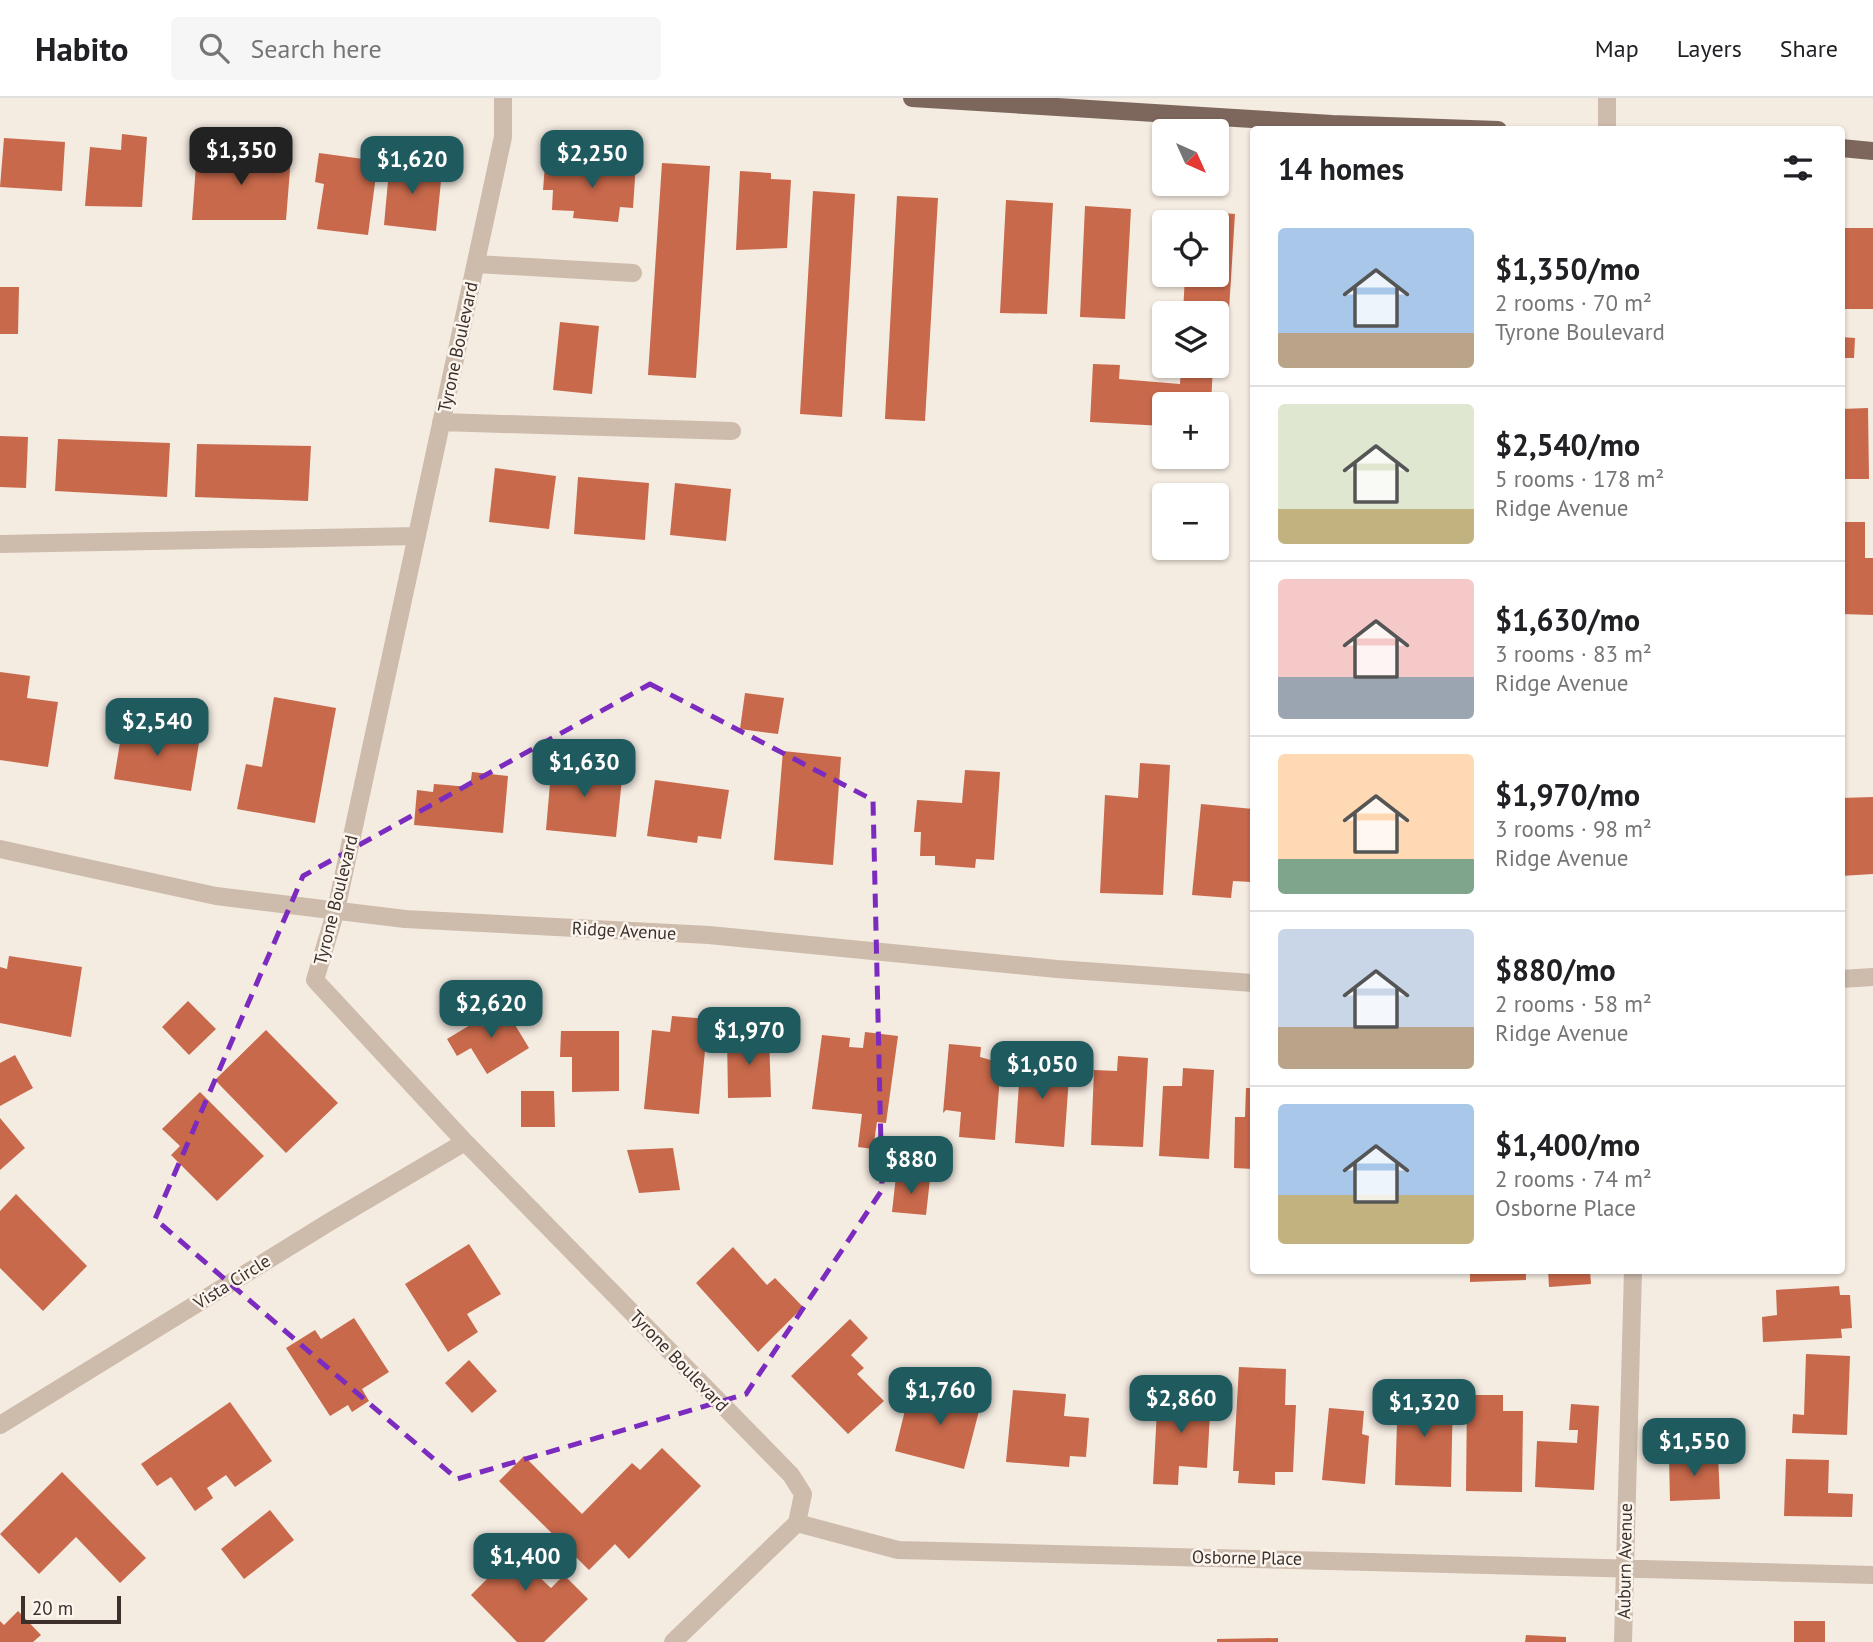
<!DOCTYPE html>
<meta charset="utf-8">
<style>
body{margin:0;font-family:"PT Sans",sans-serif;background:#f6f6f6;color:#202124;height:100vh;display:flex;flex-direction:column;font-size:26px;white-space:nowrap}
*{box-sizing:border-box;margin:0}
p{font-size:23px;color:#757577}
.icon{flex:none;width:38px;height:38px;fill:none;stroke:currentColor;stroke-width:2;stroke-linecap:round;stroke-linejoin:round}
.map{position:relative;flex:1;overflow:hidden}
.sheet{position:absolute;left:1250px;top:28px;width:595px;height:1148px;display:flex;flex-direction:column;background:#fff;border-radius:7px;box-shadow:0 2px 5px #0004}
.sheet>*{flex:none}
.needle{width:46px;rotate:135deg}
.tools{position:absolute;left:1152px;top:21px;display:grid;gap:14px}
.tools a{display:grid;place-items:center;width:77px;height:77px;border-radius:7px;background:#fff;box-shadow:0 2px 5px #0004;font-size:35px}
.scale{position:absolute;left:21px;bottom:18px;width:100px;box-sizing:border-box;padding-left:7px;border:4px solid #3b302b;border-top:0;font-size:19px;line-height:24px;white-space:nowrap;color:#3b302b;-webkit-text-stroke:5px #fbf5ee;paint-order:stroke}
.price{position:absolute;translate:-50% -60px;padding:0 16px;border-radius:14px;background:#1f5a5e;color:#fff;font-size:23px;line-height:46px;filter:drop-shadow(0 2px 4px #0008)}
.price::after{content:'';position:absolute;left:50%;top:42px;width:21px;height:16px;margin-left:-10px;background:inherit;clip-path:polygon(0 0,100% 0,50% 100%)}
.price.on{background:#222;color:#fff}
ul{padding:0;list-style:none}
li{display:flex;align-items:center;gap:21px;height:175px;padding:0 28px}
li+li{border-top:2px solid #e0e0e0}
li span{display:grid;place-items:center;flex:none;width:196px;height:140px;border-radius:7px;color:#555}
li>.icon{margin-inline-start:auto}
span .icon{width:84px;height:84px;fill:#fffc;stroke-width:1}
li b{font-size:30px}
h2{display:flex;justify-content:space-between;align-items:center;height:84px;padding:0 28px;font-size:30px}
header{display:flex;align-items:center;gap:42px;box-sizing:border-box;height:98px;padding:0 35px;background:#fff;border-bottom:2px solid #e0e0e0}
header strong{font-size:33px}
nav{display:flex;gap:38px;margin-inline-start:auto;font-size:24px}
.search{width:490px;height:63px;background:#f6f6f6;display:flex;align-items:center;gap:18px;box-sizing:border-box;padding:0 24px;border-radius:7px;color:#757577;font-size:26px}
.map>svg:first-child{display:block}
.building{fill:#c8694b}
.lines{fill:none;stroke-linecap:round;stroke-linejoin:round}
.minor{stroke:#cdbbac;stroke-width:18}
.major{stroke:#7d675c;stroke-width:18}
.marked{fill:none;stroke:#7b2cbf;stroke-width:5;stroke-dasharray:14 9;stroke-linejoin:round}
.labels{text-anchor:middle;stroke-width:5;stroke-linejoin:round;paint-order:stroke}
.street-label{font-size:18px;fill:#3b302b;stroke:#fbf5ee}
</style>
<header>
<strong>Habito</strong>
<div class="search"><svg class="icon" aria-label="search" viewBox="0 0 24 24"><circle cx="10" cy="10" r="6"/><path d="M15 15l6 6"/></svg>Search here</div>
<nav><a>Map</a><a>Layers</a><a>Share</a></nav>
</header>
<div class="map">
<svg width="1873" height="1544" viewBox="0 0 1873 1544">
<rect width="100%" height="100%" fill="#f4ebe1"/>
<path class="building" d="M122,36L147,39L142,109L85,108L90,49L121,52Z
M4,40L65,44L62,93L0,89Z
M197,53L291,59L286,122H192Z
M319,55L378,63L368,137L317,131L324,86L315,84Z
M390,61L421,64L420,71L442,73L436,133L384,127Z
M617,63L636,65L633,110L620,109L618,124L573,120L574,113L552,112L553,92H543L545,67L616,72Z
M662,65L710,68L696,280L648,277Z
M740,73L771,75V81L791,82L787,150L736,152Z
M813,93L855,96L842,319L800,316Z
M897,98L938,100L925,323L885,321Z
M1006,102L1053,105L1047,216L1000,215Z
M1085,108L1131,111L1125,221L1080,219Z
M1190,112L1235,116L1228,228L1216,227V215H1183L1185,177H1216V124H1189Z
M1841,130H1873V211H1841Z
M0,189H19L18,236H0Z
M560,224L599,228L592,296L553,292Z
M1841,239L1855,240L1854,260H1841Z
M1093,266L1120,267L1119,281L1180,286L1181,268H1213L1211,306H1164V328L1090,324Z
M1868,310L1869,381H1844V369H1841V311Z
M0,338L28,339L26,390L0,389Z
M58,341L170,345L167,399L55,393Z
M197,346L311,348L308,403L195,399Z
M495,370L556,378L549,431L489,424Z
M578,379L649,385L645,442L574,436Z
M675,385L731,391L726,443L670,437Z
M1841,424H1865V460H1873V517L1841,516Z
M0,574L30,578L27,600L58,604L48,669L0,662Z
M745,595L784,600L778,636L740,631Z
M274,599L336,610L315,725L237,711L246,666L262,669Z
M123,626L200,639L191,693L114,681Z
M783,653L841,659L833,767L774,762Z
M552,662L623,671L616,739L546,732Z
M1140,665L1170,667L1163,797L1100,795L1105,697L1138,700Z
M965,672L1000,674L994,762L976,761L975,770L935,767V758H920L921,734H914L917,702L962,705Z
M472,674L508,678L503,735L414,727L417,692L433,694L434,686L470,689Z
M655,682L729,692L721,741L698,738L697,745L647,738Z
M1873,699V776L1841,778V700Z
M1201,706L1253,711L1252,784L1233,783L1231,800L1192,797Z
M9,858L82,869L71,939L0,925V869L7,871Z
M188,903L216,931L189,957L162,929Z
M503,907L529,950L487,976L471,950L457,958L447,941Z
M672,918L708,921L699,1016L644,1011L652,932L670,934Z
M266,932L338,1005L286,1055L215,982Z
M561,933H619V993L572,994V959H560Z
M865,934L898,938L886,1025L877,1024L873,1051L858,1049L862,1016L812,1011L822,937L850,940L849,949L863,950Z
M769,937L771,999L728,1000L727,938Z
M949,946L981,949L980,959L1001,965L995,1042L959,1039L961,1014L946,1012L943,1015Z
M1021,955L1047,956L1046,964L1070,965L1064,1049L1015,1045Z
M15,957L33,990L0,1008V965Z
M1118,958L1148,960L1143,1049L1091,1047L1094,972L1117,973Z
M1183,970L1214,972L1209,1061L1159,1058L1163,988H1182Z
M1246,990H1253V1071L1234,1070L1235,1019H1245Z
M521,993H554L555,1029H521Z
M200,994L264,1058L217,1103L171,1057L180,1048L162,1031Z
M0,1020L25,1050L0,1072Z
M673,1050L680,1092L639,1095L627,1052Z
M896,1078L930,1081L926,1117L892,1114Z
M16,1096L87,1168L43,1213L0,1170V1113Z
M469,1146L501,1196L467,1216L478,1234L448,1254L405,1186Z
M733,1149L767,1187L775,1180L803,1209L758,1254L696,1185Z
M1470,1172H1526V1182L1470,1184Z
M1548,1172H1590L1591,1186L1549,1189Z
M1839,1188L1840,1197H1850L1852,1230L1841,1231L1842,1240L1763,1244L1762,1219L1777,1217L1776,1192Z
M354,1220L389,1274L362,1291L369,1303L352,1314L348,1307L330,1318L286,1250L315,1232L321,1241Z
M850,1221L868,1240L851,1257L864,1270L857,1276L884,1303L848,1336L791,1278Z
M1806,1256L1850,1258L1847,1337L1792,1335L1793,1316L1804,1317Z
M469,1262L497,1293L472,1315L445,1285Z
M1239,1269L1286,1271L1285,1307H1296L1293,1374H1275V1387L1238,1385L1239,1373H1233Z
M929,1286L977,1298L974,1312L979,1313L964,1371L895,1353L906,1308L923,1312Z
M1013,1292L1066,1296L1064,1318L1089,1320L1086,1359L1070,1358L1069,1369L1006,1364Z
M1158,1294L1211,1297L1207,1370L1179,1368L1178,1387L1153,1386Z
M1398,1294L1453,1295L1451,1389L1395,1387Z
M1467,1297H1503V1313H1523L1522,1394L1466,1393Z
M230,1304L272,1363L235,1389L226,1377L207,1390L213,1400L195,1413L171,1379L157,1388L141,1366Z
M1571,1306L1599,1308L1594,1392L1535,1389L1537,1343L1577,1345L1578,1332H1569Z
M1329,1310L1364,1313L1362,1336L1369,1338L1365,1386L1322,1382Z
M662,1350L701,1388L629,1461L615,1446L589,1472L499,1383L524,1358L582,1416L632,1365L640,1372Z
M1718,1357L1720,1401L1670,1403L1669,1359Z
M1786,1361L1829,1362L1828,1395L1853,1396L1852,1419L1784,1418Z
M62,1374L146,1460L120,1485L76,1439L39,1476L0,1436Z
M270,1412L294,1442L244,1481L221,1451Z
M497,1439L512,1453L527,1439L549,1461L535,1475L551,1490L564,1477L588,1501L544,1544H517L471,1497L492,1476L476,1460Z
M18,1513L41,1537L33,1544H0V1523L4,1527Z
M1794,1523H1825V1544H1794Z
M1526,1537L1566,1539V1544H1525Z
M1278,1540V1544H1217V1541Z"/>
<g class="lines">
<path class="minor" d="M503,0V39L336,812L315,882L465,1044L791,1377L803,1396L797,1425
M1607,0V32
M476,166L633,175
M441,324L732,333
M0,446L417,438
M0,751L216,798L405,821L709,837L1057,871L1253,885
M1841,881L1873,879
M0,1327L331,1123L465,1044
M673,1544L797,1425L898,1452L1873,1477
M1623,1544L1633,1172"/>
<path class="major" d="M912,0L1332,26L1498,32
M1841,50L1873,53"/>
</g>
<path class="marked" d="M650,586L873,702L882,1092L746,1296L457,1381L155,1121L303,778Z"/>
<g class="labels">
<g class="street-label">
<text transform="translate(458 249) rotate(-78)" y="6">Tyrone Boulevard</text>
<text transform="translate(336 802) rotate(-76)" y="6">Tyrone Boulevard</text>
<text transform="translate(624 833) rotate(3)" y="6">Ridge Avenue</text>
<text transform="translate(232 1184) rotate(-32)" y="6">Vista Circle</text>
<text transform="translate(679 1263) rotate(46)" y="6">Tyrone Boulevard</text>
<text transform="translate(1247 1460) rotate(1)" y="6">Osborne Place</text>
<text transform="translate(1625 1463) rotate(-89)" y="6">Auburn Avenue</text>
</g>
</g>
</svg>
<div class="tools">
<a><svg class="needle" viewBox="-14 -14 28 28"><path d="M0-13l5 13h-10z" fill="#e53935"/><path d="M0 13l5-13h-10z" fill="#757577"/></svg></a>
<a><svg class="icon" aria-label="locate" viewBox="0 0 24 24"><circle cx="12" cy="12" r="6"/><path d="M12 2v4M12 18v4M2 12h4M18 12h4"/></svg></a>
<a><svg class="icon" aria-label="layers" viewBox="0 0 24 24"><path d="M12 4l9 5-9 5-9-5zM3 14l9 5 9-5"/></svg></a>
<a>+</a>
<a>−</a>
</div>
<div class="scale">20 m</div>
<b class="price on" style="left:241px;top:89px">$1,350</b>
<b class="price" style="left:592px;top:92px">$2,250</b>
<b class="price" style="left:412px;top:98px">$1,620</b>
<b class="price" style="left:157px;top:660px">$2,540</b>
<b class="price" style="left:584px;top:701px">$1,630</b>
<b class="price" style="left:491px;top:942px">$2,620</b>
<b class="price" style="left:749px;top:969px">$1,970</b>
<b class="price" style="left:1042px;top:1003px">$1,050</b>
<b class="price" style="left:911px;top:1098px">$880</b>
<b class="price" style="left:940px;top:1329px">$1,760</b>
<b class="price" style="left:1181px;top:1337px">$2,860</b>
<b class="price" style="left:1424px;top:1341px">$1,320</b>
<b class="price" style="left:1694px;top:1380px">$1,550</b>
<b class="price" style="left:525px;top:1495px">$1,400</b>
<section class="sheet">
<h2>14 homes<svg class="icon" aria-label="filters" viewBox="0 0 24 24"><path d="M4 7h16M4 17h16"/><circle cx="9" cy="7" r="2"/><circle cx="15" cy="17" r="2"/></svg></h2>
<ul>
<li><span style="background:linear-gradient(#a9c7e8 75%,#b9a48a 0)"><svg class="icon" aria-label="home" viewBox="0 0 24 24"><path d="M3 11l9-7 9 7M6 9v11h12V9"/></svg></span><div><b>$1,350/mo</b><p>2 rooms · 70 m²</p><p>Tyrone Boulevard</p></div></li>
<li><span style="background:linear-gradient(#dfe7d0 75%,#c2b280 0)"><svg class="icon" aria-label="home" viewBox="0 0 24 24"><path d="M3 11l9-7 9 7M6 9v11h12V9"/></svg></span><div><b>$2,540/mo</b><p>5 rooms · 178 m²</p><p>Ridge Avenue</p></div></li>
<li><span style="background:linear-gradient(#f6c9c9 70%,#9aa5b1 0)"><svg class="icon" aria-label="home" viewBox="0 0 24 24"><path d="M3 11l9-7 9 7M6 9v11h12V9"/></svg></span><div><b>$1,630/mo</b><p>3 rooms · 83 m²</p><p>Ridge Avenue</p></div></li>
<li><span style="background:linear-gradient(#ffd9b3 75%,#7fa58c 0)"><svg class="icon" aria-label="home" viewBox="0 0 24 24"><path d="M3 11l9-7 9 7M6 9v11h12V9"/></svg></span><div><b>$1,970/mo</b><p>3 rooms · 98 m²</p><p>Ridge Avenue</p></div></li>
<li><span style="background:linear-gradient(#c9d6e8 70%,#b9a48a 0)"><svg class="icon" aria-label="home" viewBox="0 0 24 24"><path d="M3 11l9-7 9 7M6 9v11h12V9"/></svg></span><div><b>$880/mo</b><p>2 rooms · 58 m²</p><p>Ridge Avenue</p></div></li>
<li><span style="background:linear-gradient(#a9c7e8 65%,#c2b280 0)"><svg class="icon" aria-label="home" viewBox="0 0 24 24"><path d="M3 11l9-7 9 7M6 9v11h12V9"/></svg></span><div><b>$1,400/mo</b><p>2 rooms · 74 m²</p><p>Osborne Place</p></div></li>
</ul>
</section>
</div>
